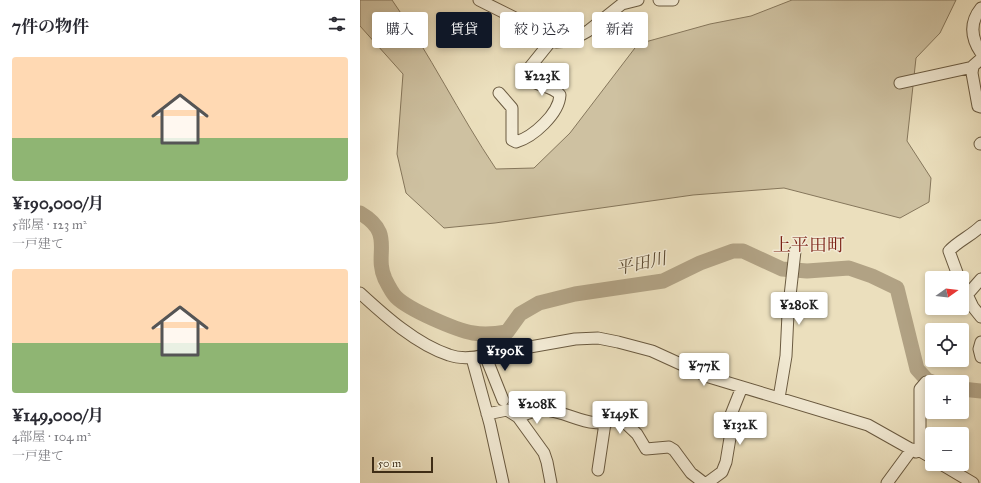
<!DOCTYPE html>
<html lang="ja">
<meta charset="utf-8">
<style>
body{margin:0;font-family:"IM FELL Great Primer","Noto Serif JP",serif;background:#f2f2f3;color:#2b2b33;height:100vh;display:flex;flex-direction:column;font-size:15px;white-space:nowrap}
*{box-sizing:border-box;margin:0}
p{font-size:13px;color:#7c7c81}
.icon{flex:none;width:22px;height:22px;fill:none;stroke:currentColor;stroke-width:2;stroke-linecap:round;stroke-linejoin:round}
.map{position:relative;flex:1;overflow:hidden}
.panel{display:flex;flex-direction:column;background:#fff;width:360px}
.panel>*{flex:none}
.banner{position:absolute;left:12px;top:12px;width:380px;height:36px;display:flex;gap:8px}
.needle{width:26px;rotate:76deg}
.buttons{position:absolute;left:565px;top:271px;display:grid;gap:8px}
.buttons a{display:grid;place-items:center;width:44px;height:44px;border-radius:4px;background:#fff;box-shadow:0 2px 6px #0003;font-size:20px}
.scale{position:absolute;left:12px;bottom:10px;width:61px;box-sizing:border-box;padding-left:4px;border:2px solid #3f2d16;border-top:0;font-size:11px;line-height:14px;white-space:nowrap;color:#3f2d16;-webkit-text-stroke:3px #f2ead4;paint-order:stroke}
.price{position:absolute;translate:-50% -34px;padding:0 9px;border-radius:4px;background:#fff;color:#222;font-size:13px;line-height:26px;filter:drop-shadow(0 1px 2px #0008)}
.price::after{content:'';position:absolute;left:50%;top:24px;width:12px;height:9px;margin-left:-6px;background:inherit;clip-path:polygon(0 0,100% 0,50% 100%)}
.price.on{background:#111827;color:#fff}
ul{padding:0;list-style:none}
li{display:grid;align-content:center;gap:8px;height:212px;padding:0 12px}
li span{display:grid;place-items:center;height:124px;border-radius:4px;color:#555}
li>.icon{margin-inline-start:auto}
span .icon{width:72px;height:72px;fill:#fffc;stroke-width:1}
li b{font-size:17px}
h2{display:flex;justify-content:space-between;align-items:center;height:48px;padding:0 12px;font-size:17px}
.tag{padding:0 14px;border-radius:4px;background:#fff;box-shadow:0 2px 6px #0003;font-size:14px;line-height:36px}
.tag.on{background:#111827;color:#fff}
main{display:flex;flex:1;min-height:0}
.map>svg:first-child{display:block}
.green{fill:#cec1a1;stroke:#86775c}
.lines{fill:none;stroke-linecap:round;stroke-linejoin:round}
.river{stroke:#b1a284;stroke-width:15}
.minor-casing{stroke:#6a5a40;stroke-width:13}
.minor{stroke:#f2ead4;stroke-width:11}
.labels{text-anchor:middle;stroke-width:3;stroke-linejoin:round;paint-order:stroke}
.water-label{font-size:17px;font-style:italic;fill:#5c4a32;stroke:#f2ead4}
.quarter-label{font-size:18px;fill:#7a1f14;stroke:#f2ead4}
</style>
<main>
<section class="panel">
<h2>7件の物件<svg class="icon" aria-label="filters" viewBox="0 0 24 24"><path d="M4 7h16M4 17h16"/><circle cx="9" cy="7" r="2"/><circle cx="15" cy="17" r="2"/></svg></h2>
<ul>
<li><span style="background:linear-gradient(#ffd9b3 65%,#8fb573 0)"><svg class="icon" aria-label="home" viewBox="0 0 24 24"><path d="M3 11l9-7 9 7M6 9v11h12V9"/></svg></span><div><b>¥190,000/月</b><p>5部屋 · 123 m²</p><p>一戸建て</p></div></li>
<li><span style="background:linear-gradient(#ffd9b3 60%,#8fb573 0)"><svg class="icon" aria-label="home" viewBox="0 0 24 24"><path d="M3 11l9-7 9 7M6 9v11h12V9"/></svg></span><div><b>¥149,000/月</b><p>4部屋 · 104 m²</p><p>一戸建て</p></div></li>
</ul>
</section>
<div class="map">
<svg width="621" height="483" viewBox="0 0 621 483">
<rect width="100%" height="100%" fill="#ebdfbd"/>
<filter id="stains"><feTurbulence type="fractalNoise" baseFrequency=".005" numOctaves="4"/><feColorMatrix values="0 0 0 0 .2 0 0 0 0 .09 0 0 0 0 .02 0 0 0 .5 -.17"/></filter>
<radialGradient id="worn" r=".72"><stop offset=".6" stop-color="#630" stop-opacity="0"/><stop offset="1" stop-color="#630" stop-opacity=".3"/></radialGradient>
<path class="green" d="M0,0H32C70,54 99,114 136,169L174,168L210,133L278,44L350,24L391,16L432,0H596L580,33L556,58L547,141L571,178L569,202L540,218L424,188L333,195L135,223L84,228L46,193L37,154L43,74L0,26Z"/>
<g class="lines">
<path class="river" d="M0,213C36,234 13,253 25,279C28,285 32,293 36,297C49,310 96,330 113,333C125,335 135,334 147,332L160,314L179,303L215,294L303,281L340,263L373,251H383L422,269L447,271L489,268L512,276L537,288L557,369L567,380L572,382
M602,389L621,391"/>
<g class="minor-casing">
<path id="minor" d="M119,0L165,23L187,40L196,42L210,41L228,31L262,4L278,0
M299,0H313
M621,8C609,23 611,38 621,53
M621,59L613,66L612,73L618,106L621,107
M540,83L613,67
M139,93L152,108V140L156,142C173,137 199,114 200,95C192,85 177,87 167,78L166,72L191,41
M620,144L621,143
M599,278L589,251C598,241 611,236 621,226
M602,284L613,307L621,317
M0,293C25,316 56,344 89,355C100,359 113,358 125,355L215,339L238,338L258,342L292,351L349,377L508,425L556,452L560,451L572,458
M607,295L621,279
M621,342L619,349L621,357
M125,355L143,400
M112,358L130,424L143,483
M419,398L426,356L428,314L435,251
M127,414L147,410L158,417L184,453L187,462L191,483
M158,417C166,414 176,409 184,410C210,411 232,433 259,417L277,434L286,449L309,447L314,450L331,473L344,483
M560,451V389L566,382
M581,464L613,483
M238,470L245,423
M347,483L362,472L366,462L370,438V417L382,387
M527,483L552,449"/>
</g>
<use href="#minor" class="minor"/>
</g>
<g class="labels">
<g class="water-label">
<text transform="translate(281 263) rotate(-12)" y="6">平田川</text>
</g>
<g class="quarter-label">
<text x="449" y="251">上平田町</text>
</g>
</g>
<rect width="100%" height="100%" filter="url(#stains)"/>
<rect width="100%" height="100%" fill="url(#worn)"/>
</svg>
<div class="buttons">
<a><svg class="needle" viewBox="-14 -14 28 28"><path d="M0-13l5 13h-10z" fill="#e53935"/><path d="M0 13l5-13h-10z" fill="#7c7c81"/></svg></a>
<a><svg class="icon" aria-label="locate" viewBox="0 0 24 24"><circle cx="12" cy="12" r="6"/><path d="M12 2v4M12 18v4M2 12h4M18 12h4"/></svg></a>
<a>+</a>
<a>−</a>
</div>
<div class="scale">50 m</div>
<b class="price" style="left:182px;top:97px">¥223K</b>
<b class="price" style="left:439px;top:326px">¥280K</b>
<b class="price on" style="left:145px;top:372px">¥190K</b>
<b class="price" style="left:344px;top:387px">¥77K</b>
<b class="price" style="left:177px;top:425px">¥208K</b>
<b class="price" style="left:260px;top:435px">¥149K</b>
<b class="price" style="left:380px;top:446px">¥132K</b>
<div class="banner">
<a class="tag">購入</a>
<a class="tag on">賃貸</a>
<a class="tag">絞り込み</a>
<a class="tag">新着</a>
</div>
</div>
</main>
